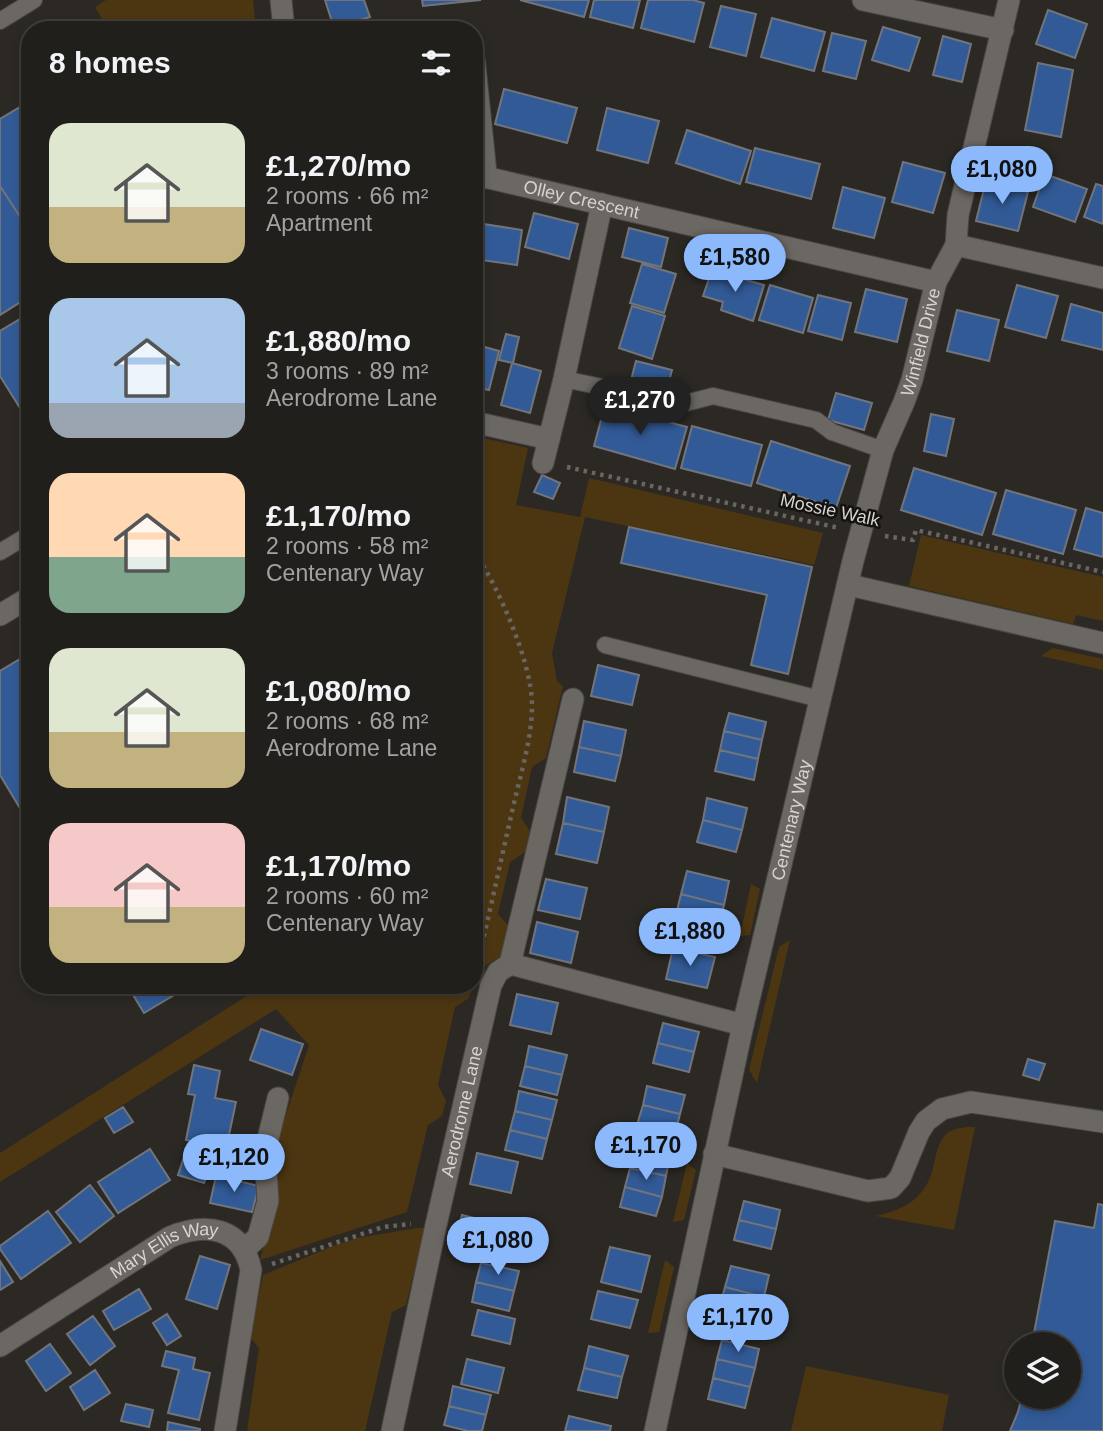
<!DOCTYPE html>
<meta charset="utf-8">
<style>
body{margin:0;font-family:Arial,sans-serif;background:#292724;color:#f1f3f6;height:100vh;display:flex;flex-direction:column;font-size:26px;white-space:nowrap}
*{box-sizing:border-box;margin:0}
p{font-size:23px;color:#a2a2a3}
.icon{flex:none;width:38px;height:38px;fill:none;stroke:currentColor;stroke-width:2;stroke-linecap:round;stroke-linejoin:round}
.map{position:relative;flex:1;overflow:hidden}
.side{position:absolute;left:21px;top:21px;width:462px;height:973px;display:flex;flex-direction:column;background:#211f1b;border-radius:28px;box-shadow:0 4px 10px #0003,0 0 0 2px #3e3d3a}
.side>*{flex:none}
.controls{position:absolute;left:1004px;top:1332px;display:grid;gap:14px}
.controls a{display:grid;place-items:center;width:77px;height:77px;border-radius:50%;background:#211f1b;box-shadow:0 4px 10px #0003,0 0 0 2px #3e3d3a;font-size:35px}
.price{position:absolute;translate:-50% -60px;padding:0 16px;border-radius:24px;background:#8cb9fc;color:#111;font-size:23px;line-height:46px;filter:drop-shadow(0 2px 4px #0008)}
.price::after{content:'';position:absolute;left:50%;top:42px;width:21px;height:16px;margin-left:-10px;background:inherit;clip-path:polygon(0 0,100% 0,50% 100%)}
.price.selected{background:#222;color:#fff}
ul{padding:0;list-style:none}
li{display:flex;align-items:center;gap:21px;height:175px;padding:0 28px}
li span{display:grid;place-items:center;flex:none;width:196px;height:140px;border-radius:21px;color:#555}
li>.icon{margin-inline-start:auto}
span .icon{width:84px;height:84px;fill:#fffc;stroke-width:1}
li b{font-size:30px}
h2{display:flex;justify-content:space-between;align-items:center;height:84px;padding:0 28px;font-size:30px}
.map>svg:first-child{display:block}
.green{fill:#4c3612}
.building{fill:#325a96;stroke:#71757b;stroke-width:2}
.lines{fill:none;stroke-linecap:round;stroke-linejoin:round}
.lane-casing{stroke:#4a4744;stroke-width:18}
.street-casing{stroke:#4a4744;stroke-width:23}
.path{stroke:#696662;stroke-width:4.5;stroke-dasharray:3.5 5;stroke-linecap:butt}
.lane{stroke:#6b6762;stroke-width:16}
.street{stroke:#6b6762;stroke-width:21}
.labels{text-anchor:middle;stroke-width:5;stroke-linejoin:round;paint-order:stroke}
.street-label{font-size:18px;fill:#d6d3d0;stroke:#13120f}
</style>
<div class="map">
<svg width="1103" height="1431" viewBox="0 0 1103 1431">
<rect width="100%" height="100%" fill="#2c2924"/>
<path class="green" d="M106,0H253L256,30H109L95,7Z
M474,436L528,448L516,505L580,517L589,478L823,533L814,565L585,517L552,653L557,681L563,686L546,758L532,767L521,818L530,831L525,852L510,862L498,914L508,925L501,957C490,961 479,970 474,980Z
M921,535L1103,577V621L1076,615L1073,624L909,586Z
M1053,648L1103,659V670L1041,656Z
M751,884L760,889L750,935L740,936Z
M790,940L757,1083L749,1070L779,947Z
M264,985H473L469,998L455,1007L438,1085L446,1101L442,1116L428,1125L407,1212L260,1260L276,1199L274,1151L309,1045L276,1009L0,1182V1153Z
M967,1127H975L954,1230L876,1216C889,1213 905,1208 916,1198C922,1192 928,1184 931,1175C935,1163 936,1144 946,1134C952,1129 960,1128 967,1127Z
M687,1163L696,1170L684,1220L673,1222Z
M417,1228H425L406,1305L392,1312L365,1431H247L259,1348L250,1337L263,1275L336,1245L358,1238Z
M665,1260L674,1267L659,1332L648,1333Z
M806,1366L949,1395L942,1431H791Z"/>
<path class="building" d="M325,0H364L370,17L334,28Z
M422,0H481L423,6Z
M520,0H589L584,17Z
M594,0H640L633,28L590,17Z
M648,0H693L704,3L694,42L641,28Z
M721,6L756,14L746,56L710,47Z
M1048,10L1087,24L1075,58L1036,44Z
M772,18L825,32L814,71L761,57Z
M883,27L920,38L909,71L872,60Z
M832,33L866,41L856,79L823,71Z
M943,36L971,44L962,82L933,75Z
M1038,63L1073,70L1061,137L1025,130Z
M504,89L577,108L567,143L495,124Z
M30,101V232L0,186V119Z
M607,108L659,121L648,163L597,150Z
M687,130L751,151L740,184L676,163Z
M755,148L820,164L811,199L746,182Z
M903,162L945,173L933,213L892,202Z
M1045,174L1087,189L1075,222L1033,207Z
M986,181L1028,192L1018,231L976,221Z
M1096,184L1103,186V224L1084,217Z
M0,186L30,232V296L0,315Z
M843,187L885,198L874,238L833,228Z
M534,213L578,224L569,259L525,247Z
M477,223L522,230L517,265L474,259V244Z
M629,228L668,238L661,267L622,257Z
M642,264L676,274L664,313L630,303Z
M712,270L764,285L753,321L721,310L723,302L703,296Z
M770,285L813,298L803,333L759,320Z
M1017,285L1058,296L1046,338L1005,327Z
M866,289L907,299L897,342L855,332Z
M818,295L851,303L842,340L808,331Z
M1071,304L1103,313V350L1062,340Z
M632,306L665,316L652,359L619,348Z
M957,310L999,320L989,361L947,351Z
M30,313V424L0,376V331Z
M506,334L519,337L513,363L499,360Z
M474,344L499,351L489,390L474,387Z
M636,361L672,370L666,393L630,384Z
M512,363L541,371L530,413L501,405Z
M836,393L872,403L864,430L828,420Z
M605,405L687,427L675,469L594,446Z
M931,414L954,419L946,456L924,451Z
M692,426L762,445L751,486L681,468Z
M771,441L850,466L836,508L757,483Z
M914,468L996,493L982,535L901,510Z
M542,475L560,483L553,499L534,492Z
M1006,490L1076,510L1063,554L993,534Z
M1086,508L1103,513V557L1074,549Z
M629,527L812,567L788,674L751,665L767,595L621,563Z
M30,653V825L0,775V671Z
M598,665L639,675L632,705L591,696Z
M729,713L766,722L762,740L724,731Z
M584,721L626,730L621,756L579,747Z
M724,731L762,740L758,759L720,750Z
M579,747L621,756L615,781L574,772Z
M720,750L758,759L754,780L715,771Z
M567,797L609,807L604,832L563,823Z
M707,798L747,808L742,830L703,820Z
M703,820L742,830L736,852L697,842Z
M563,823L604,832L597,863L556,854Z
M687,871L729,881L724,905L681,894Z
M546,879L587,888L580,919L538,910Z
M681,894L724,905L718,930L675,919Z
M537,922L578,932L571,963L530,953Z
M673,948L715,957L707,988L666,979Z
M127,985H191L144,1013Z
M517,994L558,1003L551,1034L510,1025Z
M663,1023L699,1032L694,1052L658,1043Z
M261,1029L303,1044L292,1075L250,1060Z
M658,1043L694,1052L689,1072L653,1063Z
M529,1046L567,1055L562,1075L525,1066Z
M1028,1059L1045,1064L1039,1080L1023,1075Z
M194,1065L220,1071L215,1098L236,1102L226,1149L186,1140L195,1095L188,1094Z
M525,1066L562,1075L557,1095L520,1086Z
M647,1086L685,1095L680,1114L643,1105Z
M519,1091L557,1100L552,1120L515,1111Z
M643,1105L680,1114L675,1134L637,1125Z
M123,1107L133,1122L114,1133L105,1118Z
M515,1111L552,1120L547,1139L510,1130Z
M510,1130L547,1139L542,1159L505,1150Z
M188,1145L214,1154L204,1183L178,1175Z
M635,1147L670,1156L666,1176L630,1168Z
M150,1149L170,1180L118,1213L98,1182Z
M477,1153L518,1162L511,1193L470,1184Z
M630,1168L666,1176L662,1197L625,1187Z
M216,1176L259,1186L252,1212L210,1203Z
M90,1185L114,1216L80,1242L56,1212Z
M625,1187L662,1197L656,1216L620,1207Z
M744,1201L780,1210L776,1229L739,1220Z
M1098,1204L1103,1205V1431H1010L1018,1412L1022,1396H1069V1344H1032L1055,1221L1094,1228Z
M48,1211L71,1243L21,1279L0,1249V1246Z
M462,1215L503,1225L496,1256L454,1246Z
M739,1220L776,1229L771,1249L734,1240Z
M610,1247L650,1256L641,1292L601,1282Z
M200,1256L230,1265L217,1309L186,1299Z
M0,1261L13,1282L0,1290Z
M481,1263L519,1271L514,1291L476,1282Z
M731,1266L769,1275L764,1297L725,1287Z
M476,1282L514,1291L509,1311L472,1302Z
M725,1287L764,1297L759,1319L719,1309Z
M139,1289L151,1309L114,1330L103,1311Z
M598,1291L638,1300L630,1328L591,1319Z
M478,1310L515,1319L510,1344L472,1335Z
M167,1314L181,1336L167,1345L153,1323Z
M93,1316L115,1346L90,1365L67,1334Z
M722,1340L759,1349L755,1368L717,1359Z
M50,1344L71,1373L46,1391L26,1361Z
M589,1346L628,1356L622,1377L584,1368Z
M166,1351L195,1358L193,1369L210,1373L199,1420L168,1413L179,1370L162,1366Z
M467,1359L504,1368L498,1393L461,1384Z
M717,1359L755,1368L750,1387L713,1378Z
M584,1368L622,1377L617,1398L578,1390Z
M95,1370L110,1393L84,1410L70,1387Z
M713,1378L750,1387L745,1408L708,1399Z
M453,1386L491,1395L486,1415L449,1406Z
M126,1404L153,1410L149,1427L121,1421Z
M449,1406L486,1415L482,1431H468L444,1425Z
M569,1416L611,1426L610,1431H565Z
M168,1422L200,1429V1431H167Z"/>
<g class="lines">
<g class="lane-casing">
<path id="lane" d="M0,21L34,0
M477,61L489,178
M564,379L682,404L713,396L816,420L832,432L883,450
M0,552L30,534
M605,645L820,699"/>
</g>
<g class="street-casing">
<g id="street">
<path d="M281,0L284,30"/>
<path d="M863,0L1003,30"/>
<path id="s1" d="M474,177L489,178L936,282"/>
<path d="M956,245L1103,278"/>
<path d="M474,422L549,439"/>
<path d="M543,463L564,379L602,204"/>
<path d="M849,585L1103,643"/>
<path d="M0,615L30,597"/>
<path d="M510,964L743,1025"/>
<path d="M714,1154L868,1191L891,1188L900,1178L919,1132L926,1121L942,1109L971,1102L1103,1122"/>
<path d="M244,1250L258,1237L268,1201L266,1170L267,1143L278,1098"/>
<path id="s2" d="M0,1346L170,1237C206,1222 242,1227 251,1270L225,1431"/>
<path id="s3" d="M392,1431L436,1225L491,985L498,972L510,964L573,699"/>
<path id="s4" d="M655,1431L743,1025L853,561L883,450L904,402L912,380L936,282L956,245L958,215L1009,0"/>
</g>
</g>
<path class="path" d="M567,467L839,528
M885,536L913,540L916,530L1103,572
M474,551C498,586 532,663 532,705C532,737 522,769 515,799C504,846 494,893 483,940L482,954
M272,1264L383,1227L411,1224"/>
<use href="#lane" class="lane"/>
<use href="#street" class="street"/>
</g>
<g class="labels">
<g class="street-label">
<text dy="6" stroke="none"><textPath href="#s1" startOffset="110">Olley Crescent</textPath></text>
<text dy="6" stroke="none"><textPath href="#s4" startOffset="1122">Winfield Drive</textPath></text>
<text transform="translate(830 510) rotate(12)" y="6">Mossie Walk</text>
<text dy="6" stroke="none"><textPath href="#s4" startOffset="626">Centenary Way</textPath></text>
<text dy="6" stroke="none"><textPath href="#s3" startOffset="327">Aerodrome Lane</textPath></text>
<text dy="6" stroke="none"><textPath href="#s2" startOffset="192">Mary Ellis Way</textPath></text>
</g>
</g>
</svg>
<div class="controls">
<a><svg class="icon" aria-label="layers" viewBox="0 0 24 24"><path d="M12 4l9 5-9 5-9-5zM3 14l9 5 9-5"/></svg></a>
</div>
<b class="price" style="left:1002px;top:206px">£1,080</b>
<b class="price" style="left:735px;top:294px">£1,580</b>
<b class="price selected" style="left:640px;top:437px">£1,270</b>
<b class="price" style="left:690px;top:968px">£1,880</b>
<b class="price" style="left:646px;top:1182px">£1,170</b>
<b class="price" style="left:234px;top:1194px">£1,120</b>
<b class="price" style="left:498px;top:1277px">£1,080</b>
<b class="price" style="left:738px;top:1354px">£1,170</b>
<section class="side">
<h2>8 homes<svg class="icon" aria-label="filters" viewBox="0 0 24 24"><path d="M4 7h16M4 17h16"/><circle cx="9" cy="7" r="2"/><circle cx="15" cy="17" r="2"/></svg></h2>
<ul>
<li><span style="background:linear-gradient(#dfe7d0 60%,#c2b280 0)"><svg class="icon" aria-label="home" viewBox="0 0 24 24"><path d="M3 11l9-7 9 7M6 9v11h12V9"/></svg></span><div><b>£1,270/mo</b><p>2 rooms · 66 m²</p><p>Apartment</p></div></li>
<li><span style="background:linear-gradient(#a9c7e8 75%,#9aa5b1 0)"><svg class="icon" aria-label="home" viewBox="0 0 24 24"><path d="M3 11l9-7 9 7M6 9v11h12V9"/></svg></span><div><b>£1,880/mo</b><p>3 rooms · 89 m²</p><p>Aerodrome Lane</p></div></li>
<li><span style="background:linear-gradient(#ffd9b3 60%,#7fa58c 0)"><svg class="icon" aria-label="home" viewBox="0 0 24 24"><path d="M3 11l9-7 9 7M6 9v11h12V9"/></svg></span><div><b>£1,170/mo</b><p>2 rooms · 58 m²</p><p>Centenary Way</p></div></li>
<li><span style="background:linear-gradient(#dfe7d0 60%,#c2b280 0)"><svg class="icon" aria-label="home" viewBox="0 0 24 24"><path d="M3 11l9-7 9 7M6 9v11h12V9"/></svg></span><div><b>£1,080/mo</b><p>2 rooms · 68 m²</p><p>Aerodrome Lane</p></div></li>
<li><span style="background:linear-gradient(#f6c9c9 60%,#c2b280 0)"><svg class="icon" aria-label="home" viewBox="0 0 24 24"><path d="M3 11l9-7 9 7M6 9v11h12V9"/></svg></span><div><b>£1,170/mo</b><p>2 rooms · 60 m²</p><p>Centenary Way</p></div></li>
</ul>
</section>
</div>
